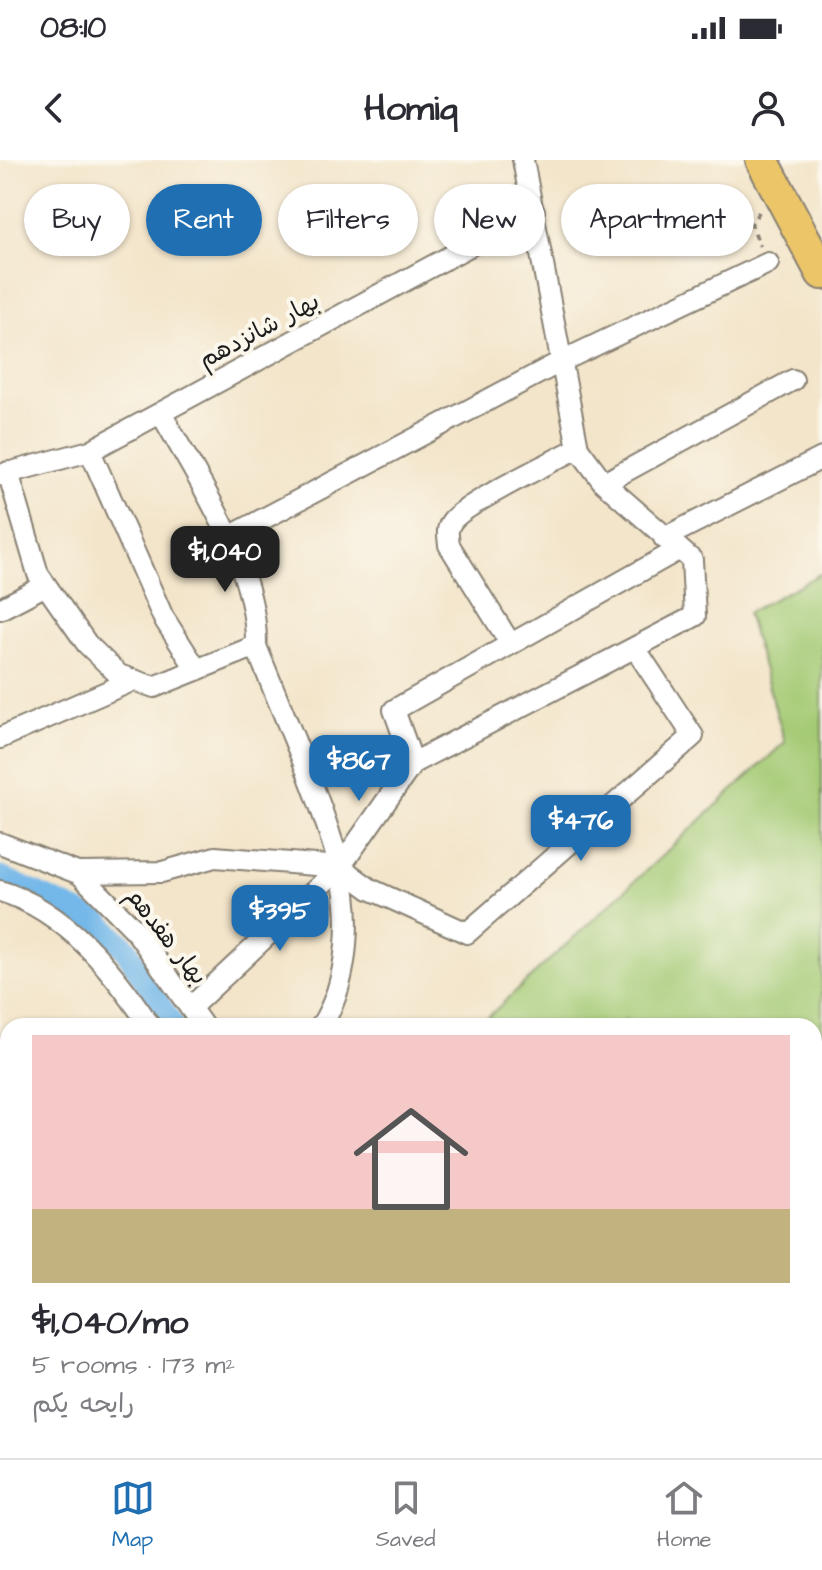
<!DOCTYPE html>
<meta charset="utf-8">
<style>
body{margin:0;font-family:"Architects Daughter","Playpen Sans Arabic",sans-serif;background:#f2f2f3;color:#2b2b33;height:100vh;display:flex;flex-direction:column;font-size:30px;white-space:nowrap}
*{box-sizing:border-box;margin:0}
p{font-size:26px;color:#7c7c81}
.icon{flex:none;width:44px;height:44px;fill:none;stroke:currentColor;stroke-width:2;stroke-linecap:round;stroke-linejoin:round}
.map{position:relative;flex:1;overflow:hidden}
.details{position:absolute;left:0px;top:858px;width:822px;height:440px;display:flex;flex-direction:column;background:#fff;border-radius:24px 24px 0 0;box-shadow:0 2px 6px #0004}
.details>*{flex:none}
.hud{position:absolute;left:24px;top:24px;width:774px;height:72px;display:flex;gap:16px}
.price{position:absolute;translate:-50% -68px;padding:0 18px;border-radius:16px;background:#1f6fb2;color:#fff;font-size:26px;line-height:52px;filter:drop-shadow(0 2px 4px #0008)}
.price::after{content:'';position:absolute;left:50%;top:48px;width:24px;height:18px;margin-left:-12px;background:inherit;clip-path:polygon(0 0,100% 0,50% 100%)}
.price.current{background:#222;color:#fff}
ul{padding:0;list-style:none}
li{display:grid;align-content:center;gap:16px;height:424px;padding:0 32px}
li span{display:grid;place-items:center;height:248px;border-radius:0px;color:#555}
li>.icon{margin-inline-start:auto}
span .icon{width:144px;height:144px;fill:#fffc;stroke-width:1}
li b{font-size:34px}
.tag{padding:0 28px;border-radius:36px;background:#fff;box-shadow:0 2px 6px #0004;font-size:28px;line-height:72px}
.tag.current{background:#1f6fb2;color:#fff}
.status{display:flex;justify-content:space-between;align-items:center;height:56px;padding:0 40px;background:#fff;direction:ltr}
.status svg{height:22px;fill:currentColor}
header{display:flex;justify-content:space-between;align-items:center;height:104px;padding:0 32px;background:#fff;font-size:36px;font-weight:700}
.tabs{display:flex;justify-content:space-around;align-items:center;height:112px;border-top:2px solid #e1e1e2;background:#fff;font-size:22px;color:#7c7c81}
.tabs a{display:grid;justify-items:center;gap:4px}
.tabs .current{color:#1f6fb2}
.map>svg:first-child{display:block}
.grass{fill:#a4ca75;stroke:#607348;stroke-width:2}
.lines{fill:none;stroke-linecap:round;stroke-linejoin:round}
.canal{stroke:#73b8e9;stroke-width:24}
.building{fill:#c8a47a}
.lane-casing{stroke:#888073;stroke-width:14}
.street-casing{stroke:#888073;stroke-width:24}
.primary-casing{stroke:#888073;stroke-width:36}
.path{stroke:#888073;stroke-width:4;stroke-dasharray:6 6;stroke-linecap:butt}
.lane{stroke:#fff;stroke-width:10}
.street{stroke:#fff;stroke-width:20}
.primary{stroke:#ecc569;stroke-width:32}
.labels{text-anchor:middle;stroke-width:8;stroke-linejoin:round;paint-order:stroke}
.street-label{font-size:24px;fill:#1c1c1c;stroke:#fbf7ec}
</style>
<div class="status"><b>08:10</b><svg viewBox="0 0 49 12"><path d="M0 12V9h3v3zM5 12V6h3v6zM10 12V3h3v9zM15 12V0h3v12zM26 1h20v11H26zM47 4h2v5h-2z"/></svg></div>
<header><svg class="icon" aria-label="back" viewBox="0 0 24 24"><path d="M15 5l-7 7 7 7"/></svg>Homiq<svg class="icon" aria-label="person" viewBox="0 0 24 24"><circle cx="12" cy="8" r="4"/><path d="M4 21q1-7 8-7t8 7"/></svg></header>
<div class="map">
<svg width="822" height="1298" viewBox="0 0 822 1298">
<rect width="100%" height="100%" fill="#fbf7ec"/>
<filter id="ink" filterUnits="userSpaceOnUse"><feTurbulence type="fractalNoise" baseFrequency=".0125" numOctaves="2"/><feDisplacementMap in="SourceGraphic" scale="16" xChannelSelector="R" yChannelSelector="G"/><feConvolveMatrix kernelMatrix="1 2 1 2 8 2 1 2 1" color-interpolation-filters="sRGB"/></filter>
<filter id="wash" filterUnits="userSpaceOnUse"><feTurbulence type="fractalNoise" baseFrequency=".006" numOctaves="4" result="noise"/><feDisplacementMap in="SourceGraphic" scale="32" xChannelSelector="R" yChannelSelector="G"/><feGaussianBlur stdDeviation="1.8" result="paint"/><feColorMatrix in="noise" values="0 0 0 0 0 0 0 0 0 0 0 0 0 0 0 0 0 1.4 0 .05"/><feComposite in="paint" operator="in"/></filter>
<g filter="url(#wash)">
<rect width="100%" height="100%" fill="#f3e5ca"/>
<path class="grass" d="M822,413V902L814,901V866H634L625,860L618,866H478L785,582L747,453Z"/>
<g class="lines">
<path class="canal" d="M0,718L98,762L126,789L172,866
M366,1290L373,1298"/>
</g>
<g id="blocks">
<path class="building" d="M814,926H822V1027H814Z
M814,1035H822V1137L814,1136Z
M814,1154H822V1199H814Z
M814,1215L822,1216V1260H814Z
M735,1290H804L803,1298L734,1295Z"/>
</g>
</g>
<g filter="url(#ink)">
<use href="#blocks" fill-opacity="0" stroke="#888073" stroke-width="2"/>
<g class="lines">
<g class="lane-casing">
<path id="lane" d="M814,912L822,913
M524,1290L535,1298
M812,1290L819,1298
M712,1298L720,1290"/>
</g>
<g class="street-casing">
<path id="street" d="M161,253C198,320 258,407 256,486
M90,291L163,457L197,510
M8,312L38,414L87,484L119,515L154,527L256,486C284,557 319,632 339,705C353,754 349,823 321,866
M0,315L90,291L534,51
M604,323L793,220
M229,377L560,202L768,103
M664,378L822,298
M0,449L46,425
M510,483L449,385C448,375 446,369 452,361C464,344 554,301 578,288
M0,578L134,520
M413,603L394,550L678,390
M0,683L80,714L135,770L203,866
M78,713L162,712L215,697L340,707L370,729L467,773L693,576L635,488
M0,731C67,751 113,811 150,866
M190,848L340,707L413,603L695,456L692,400L604,323L578,288L523,0
M345,1290L352,1298"/>
</g>
<g class="primary-casing">
<path id="primary" d="M762,0L822,113"/>
</g>
<path class="path" d="M759,52L751,64L760,86"/>
<use href="#lane" class="lane"/>
<use href="#street" class="street"/>
<use href="#primary" class="primary"/>
</g>
</g>
<g class="labels">
<g class="street-label">
<text transform="translate(259 170) rotate(-28)" y="8">بهار شانزدهم</text>
<text transform="translate(167 776) rotate(52)" y="8">بهار هفدهم</text>
</g>
</g>
</svg>
<b class="price current" style="left:225px;top:434px">$1,040</b>
<b class="price" style="left:359px;top:643px">$867</b>
<b class="price" style="left:581px;top:703px">$476</b>
<b class="price" style="left:280px;top:793px">$395</b>
<div class="hud">
<a class="tag">Buy</a>
<a class="tag current">Rent</a>
<a class="tag">Filters</a>
<a class="tag">New</a>
<a class="tag">Apartment</a>
</div>
<section class="details">
<ul>
<li><span style="background:linear-gradient(#f6c9c9 70%,#c2b280 0)"><svg class="icon" aria-label="home" viewBox="0 0 24 24"><path d="M3 11l9-7 9 7M6 9v11h12V9"/></svg></span><div><b>$1,040/mo</b><p>5 rooms · 173 m²</p><p>رایحه یکم</p></div></li>
</ul>
</section>
</div>
<nav class="tabs">
<a class="current"><svg class="icon" aria-label="map" viewBox="0 0 24 24"><path d="M3 6l6-2 6 2 6-2v14l-6 2-6-2-6 2zM9 4v14M15 6v14"/></svg>Map</a>
<a><svg class="icon" aria-label="saved" viewBox="0 0 24 24"><path d="M7 4h10v16l-5-4-5 4z"/></svg>Saved</a>
<a><svg class="icon" aria-label="home" viewBox="0 0 24 24"><path d="M3 11l9-7 9 7M6 9v11h12V9"/></svg>Home</a>
</nav>
